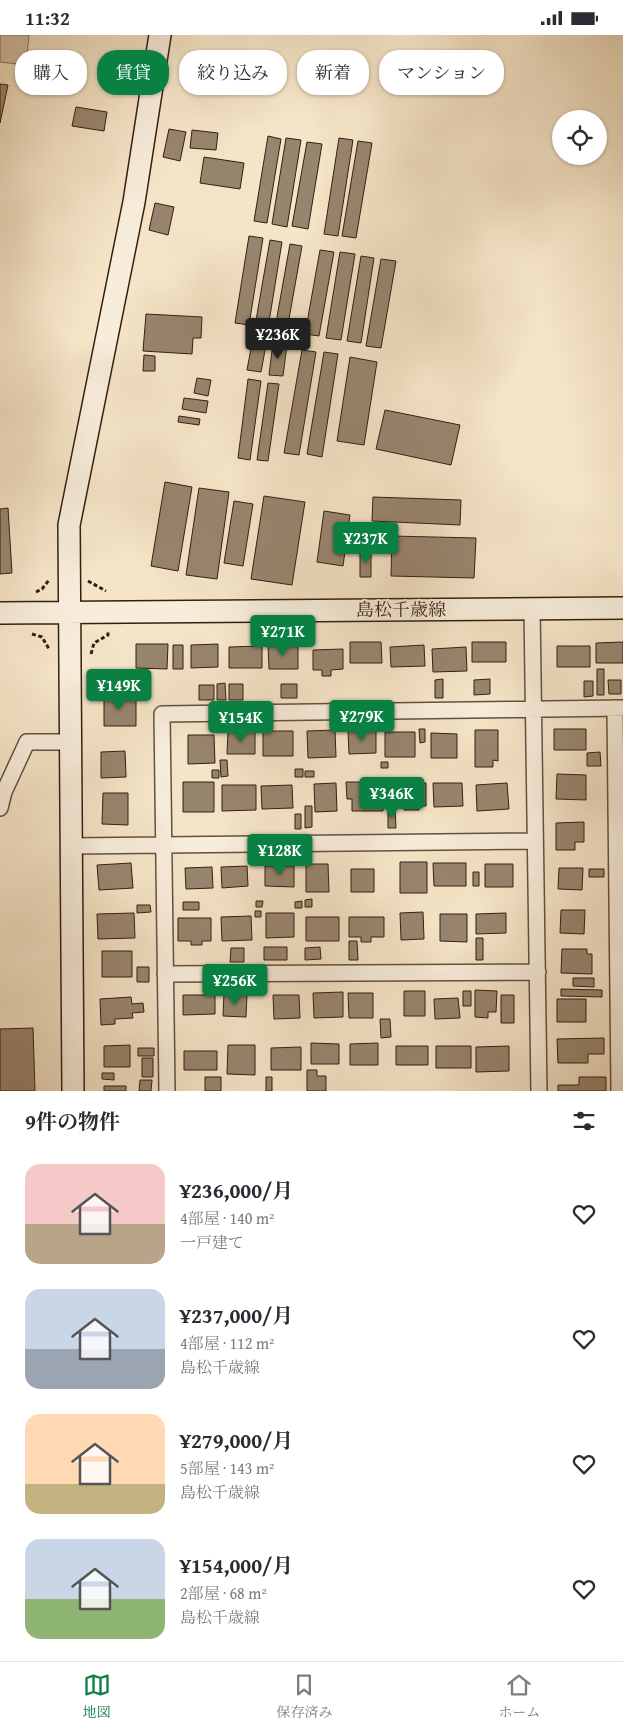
<!DOCTYPE html>
<html lang="ja">
<meta charset="utf-8">
<style>
body{margin:0;font-family:"Gentium Book Plus","Noto Serif JP",serif;background:#f7f7f7;color:#2b2b33;height:100vh;display:flex;flex-direction:column;font-size:19px;white-space:nowrap}
*{box-sizing:border-box;margin:0}
p{font-size:16px;color:#7c7c81}
.icon{flex:none;width:28px;height:28px;fill:none;stroke:currentColor;stroke-width:2;stroke-linecap:round;stroke-linejoin:round}
.map{position:relative;height:1056px;overflow:hidden}
.drawer{display:flex;flex-direction:column;background:#fff;flex:1}
.drawer>*{flex:none}
.hud{position:absolute;left:15px;top:15px;width:594px;height:45px;display:flex;gap:10px}
.buttons{position:absolute;left:552px;top:75px;display:grid;gap:10px}
.buttons a{display:grid;place-items:center;width:55px;height:55px;border-radius:50%;background:#fff;box-shadow:0 1px 4px #0004;font-size:25px}
.price{position:absolute;translate:-50% -42px;padding:0 11px;border-radius:5px;background:#0b8043;color:#fff;font-size:16px;line-height:32px;filter:drop-shadow(0 1px 2px #0008)}
.price::after{content:'';position:absolute;left:50%;top:30px;width:15px;height:11px;margin-left:-8px;background:inherit;clip-path:polygon(0 0,100% 0,50% 100%)}
.price.active{background:#222;color:#fff}
ul{padding:0;list-style:none}
li{display:flex;align-items:center;gap:15px;height:125px;padding:0 25px}
li span{display:grid;place-items:center;flex:none;width:140px;height:100px;border-radius:15px;color:#555}
li>.icon{margin-inline-start:auto}
span .icon{width:60px;height:60px;fill:#fffc;stroke-width:1}
li b{font-size:21px}
h2{display:flex;justify-content:space-between;align-items:center;height:60px;padding:0 25px;font-size:21px}
.tag{padding:0 18px;border-radius:20px;background:#fff;box-shadow:0 1px 4px #0004;font-size:18px;line-height:45px}
.tag.active{background:#0b8043;color:#fff}
.status{display:flex;justify-content:space-between;align-items:center;height:35px;padding:0 25px;background:#fff;direction:ltr}
.status svg{height:14px;fill:currentColor}
.dock{display:flex;justify-content:space-around;align-items:center;height:70px;border-top:1px solid #e1e1e2;background:#fff;font-size:14px;color:#7c7c81}
.dock a{display:grid;justify-items:center;gap:2px}
.dock .active{color:#0b8043}
.map>svg:first-child{display:block}
.green{fill:#d4c3a8;stroke:#84715c}
.building{fill:#98856f;stroke:#331f10}
.lines{fill:none;stroke-linecap:round;stroke-linejoin:round}
.street-casing{stroke:#64503e;stroke-width:18}
.secondary-casing{stroke:#331f10;stroke-width:24}
.path{stroke:#331f10;stroke-width:3;stroke-dasharray:4 2.5;stroke-linecap:butt}
.street{stroke:#f8eddb;stroke-width:15}
.secondary{stroke:#f8eddb;stroke-width:21}
.labels{text-anchor:middle;stroke-width:4;stroke-linejoin:round;paint-order:stroke}
.street-label{font-size:18px;fill:#331f10;stroke:#f8eddb}
</style>
<div class="status"><b>11:32</b><svg viewBox="0 0 49 12"><path d="M0 12V9h3v3zM5 12V6h3v6zM10 12V3h3v9zM15 12V0h3v12zM26 1h20v11H26zM47 4h2v5h-2z"/></svg></div>
<div class="map">
<svg width="623" height="1056" viewBox="0 0 623 1056">
<rect width="100%" height="100%" fill="#f5e4c7"/>
<filter id="stains"><feTurbulence type="fractalNoise" baseFrequency=".004" numOctaves="4"/><feColorMatrix values="0 0 0 0 .2 0 0 0 0 .09 0 0 0 0 .02 0 0 0 .5 -.17"/></filter>
<radialGradient id="worn" r=".72"><stop offset=".6" stop-color="#630" stop-opacity="0"/><stop offset="1" stop-color="#630" stop-opacity=".3"/></radialGradient>
<path class="green" d="M0,0H29L26,30L0,27Z"/>
<path class="building" d="M0,49L8,50L0,88Z
M76,72L107,77L104,96L72,91Z
M169,94L186,97L180,126L163,122Z
M192,95L218,98L216,115L190,113Z
M268,101L281,104L267,188L254,186Z
M286,103L301,105L287,192L272,189Z
M339,103L353,105L338,201L324,199Z
M358,106L372,108L356,203L342,201Z
M307,107L322,109L308,194L292,191Z
M204,122L244,128L240,154L200,148Z
M155,168L174,172L168,200L149,195Z
M249,201L263,203L249,290L235,288Z
M270,205L282,207L268,293L255,291Z
M290,209L302,211L287,295L275,293Z
M320,215L334,217L319,301L305,299Z
M340,217L355,219L341,305L326,303Z
M361,221L374,223L361,308L347,306Z
M381,224L396,226L381,313L366,311Z
M146,279L202,282L201,303H193L192,319L143,316Z
M252,308L266,310L261,337L247,335Z
M273,308L287,310L283,341L269,340Z
M302,315L316,317L299,420L284,418Z
M324,317L338,319L322,422L307,419Z
M144,320L155,321V336H143Z
M350,322L377,327L364,410L337,406Z
M197,343L211,345L208,361L194,358Z
M248,344L261,346L250,425L238,423Z
M268,348L279,349L268,426L257,425Z
M184,363L208,366L206,378L182,374Z
M385,375L460,390L451,430L376,414Z
M179,381L200,384L199,390L178,387Z
M165,447L192,452L178,536L151,531Z
M199,453L229,457L217,544L186,540Z
M264,461L305,467L292,550L251,544Z
M373,462L461,465L460,490L372,486Z
M234,466L253,469L243,531L224,528Z
M8,473L12,538L0,539V474Z
M324,476L350,480L343,531L317,527Z
M392,501L476,503L474,543L391,541Z
M371,516V542H360V517Z
M350,607H381L382,628H350Z
M472,607H506V627H472Z
M623,607V628H596V608Z
M136,609H168L167,634L136,633Z
M218,609V632L191,633V610Z
M173,610H183V634H173Z
M268,610H298V634H269Z
M424,610L425,631L391,632L390,612Z
M262,611V633H229V612Z
M557,611H590V632H557Z
M466,612L467,636L433,637L432,614Z
M343,614V634L331,635V641H322V635H313V615Z
M597,634H604V660H597Z
M443,644V663H435V645Z
M490,644V659L474,660V645Z
M608,645H621V659H609Z
M584,646H593V661L584,662Z
M225,648L226,665H217V649Z
M229,649H243V665H229Z
M281,649H297V663H281Z
M199,650H214V665H199Z
M104,657H120V664H136V691H104Z
M419,694H425V707L420,708Z
M554,694H586V715H554Z
M335,695L336,722L308,723L307,696Z
M376,695V718L349,719L348,696Z
M475,695H498V726L493,725V732H475Z
M263,696H293V721H263Z
M228,697H255V719H227Z
M385,697H415V722H385Z
M431,698L457,699V723H431Z
M188,700H214L215,728L188,729Z
M125,716L126,742L101,743V717Z
M600,717L601,731H587V718Z
M220,725H227L228,741L221,742Z
M381,727H388V733H381Z
M295,734H303V742H295Z
M212,735H219V743H212Z
M305,736H314V742H305Z
M557,739L586,740V765L556,764Z
M183,747H214V777H183Z
M346,747H383V776H352V764H347Z
M336,748L337,776L315,777L314,749Z
M394,748H426V771H419V775H404V764L394,763Z
M433,748H462L463,771L434,772Z
M507,748L509,774L477,776L476,750Z
M222,750H256V775L222,776Z
M292,750L293,773L262,774L261,751Z
M103,758H128V790L102,789Z
M305,771H312V792L305,793Z
M395,775L396,793H388V776Z
M295,779H301V794H295Z
M584,787V807H575V815H556V788Z
M400,827H427V858H400Z
M131,828L133,853L99,855L97,830Z
M433,828H466V851H434Z
M306,829H328L329,857H306Z
M485,829H513V852H485Z
M247,831L248,851L222,853L221,832Z
M265,831H294V852L265,851Z
M212,832L213,853L186,854L185,833Z
M559,833H583L582,855L558,854Z
M351,834H374V857H351Z
M589,834H604V842H589Z
M473,837H479V851H473Z
M312,864V872H305V865Z
M256,866H263L262,872H256Z
M302,866V873H295V867Z
M183,867H199V875H183Z
M137,870H150L151,877L137,878Z
M561,875H585L584,899L560,898Z
M255,876H261V882H255Z
M423,877L424,904L401,905L400,878Z
M134,878L135,903L98,904L97,879Z
M266,878H294V902L266,903Z
M506,878V898L476,899V879Z
M440,879H467V907L440,906Z
M251,881L252,905L222,906L221,882Z
M306,882H339V906H306Z
M349,882H384V902H371V907H361V902H349Z
M178,883H211V906H202V910H191V906H178Z
M476,903H483V925H476Z
M349,906H357L358,925H349Z
M264,912H287V925H264Z
M320,912L321,924L305,925V913Z
M231,913H244V927H230Z
M562,914H587V919H592V939L561,938Z
M102,916H132V942H102Z
M137,932H149V947H137Z
M573,943H594V952L573,951Z
M561,954L602,955V962L561,961Z
M475,955L497,956L496,977H488V983L475,982Z
M404,956H425V981H404Z
M463,956H471V971H463Z
M343,957V982L314,983L313,958Z
M348,958H373V983H349Z
M224,959L247,960L246,982L223,981Z
M183,960H215V979L183,980Z
M273,960H299L300,983L274,984Z
M501,960H514V988H501Z
M131,962L132,969L143,968L144,977L132,978L133,983L115,984V989L101,990L100,964Z
M458,963L460,983L435,984L434,964Z
M557,964H586V987H557Z
M380,984H390L391,1002L381,1003Z
M33,993L35,1056H0V994Z
M604,1003V1019H588V1028H558L557,1004Z
M311,1008L339,1009V1029H311Z
M378,1008V1030H350V1009Z
M130,1010V1032H104V1011Z
M228,1010H255V1040L227,1039Z
M396,1011H428V1030H396Z
M436,1011H471V1033H436Z
M509,1011V1036L476,1037V1012Z
M301,1012V1035H271V1013Z
M138,1013H154V1021H138Z
M184,1016H217V1035H184Z
M142,1023H153V1042H142Z
M307,1035H317V1041H326V1056H307Z
M102,1038H114V1045L102,1044Z
M205,1042H221V1056H205Z
M266,1042H272V1056H266Z
M579,1042H606V1056H558V1050H579Z
M140,1045H152L151,1056H139Z
M104,1051H126V1056H104Z"/>
<g class="lines">
<g class="street-casing">
<path id="street" d="M532,574L539,1056
M615,673L619,1056
M0,773L4,757L27,707H70
M72,811L535,806
M165,939L538,937
M167,1056L162,679L623,673"/>
</g>
<g class="secondary-casing">
<path id="secondary" d="M0,578L623,573
M73,1056L69,490L134,167L160,0"/>
</g>
<path class="path" d="M88,546L106,556
M36,557L42,554L49,545
M32,599L42,602L49,614
M91,619L94,608L108,600V596"/>
<use href="#street" class="street"/>
<use href="#secondary" class="secondary"/>
</g>
<g class="labels">
<g class="street-label">
<text x="401" y="581">島松千歳線</text>
</g>
</g>
<rect width="100%" height="100%" filter="url(#stains)"/>
<rect width="100%" height="100%" fill="url(#worn)"/>
</svg>
<div class="buttons">
<a><svg class="icon" aria-label="locate" viewBox="0 0 24 24"><circle cx="12" cy="12" r="6"/><path d="M12 2v4M12 18v4M2 12h4M18 12h4"/></svg></a>
</div>
<b class="price active" style="left:278px;top:325px">¥236K</b>
<b class="price" style="left:366px;top:529px">¥237K</b>
<b class="price" style="left:283px;top:622px">¥271K</b>
<b class="price" style="left:119px;top:676px">¥149K</b>
<b class="price" style="left:362px;top:707px">¥279K</b>
<b class="price" style="left:241px;top:708px">¥154K</b>
<b class="price" style="left:392px;top:784px">¥346K</b>
<b class="price" style="left:280px;top:841px">¥128K</b>
<b class="price" style="left:235px;top:971px">¥256K</b>
<div class="hud">
<a class="tag">購入</a>
<a class="tag active">賃貸</a>
<a class="tag">絞り込み</a>
<a class="tag">新着</a>
<a class="tag">マンション</a>
</div>
</div>
<section class="drawer">
<h2>9件の物件<svg class="icon" aria-label="filters" viewBox="0 0 24 24"><path d="M4 7h16M4 17h16"/><circle cx="9" cy="7" r="2"/><circle cx="15" cy="17" r="2"/></svg></h2>
<ul>
<li><span style="background:linear-gradient(#f6c9c9 60%,#b9a48a 0)"><svg class="icon" aria-label="home" viewBox="0 0 24 24"><path d="M3 11l9-7 9 7M6 9v11h12V9"/></svg></span><div><b>¥236,000/月</b><p>4部屋 · 140 m²</p><p>一戸建て</p></div><svg class="icon" aria-label="heart" viewBox="0 0 24 24"><path d="M12 20l-8-8c-3-5 5-10 8-4 3-6 11-1 8 4z"/></svg></li>
<li><span style="background:linear-gradient(#c9d6e8 60%,#9aa5b1 0)"><svg class="icon" aria-label="home" viewBox="0 0 24 24"><path d="M3 11l9-7 9 7M6 9v11h12V9"/></svg></span><div><b>¥237,000/月</b><p>4部屋 · 112 m²</p><p>島松千歳線</p></div><svg class="icon" aria-label="heart" viewBox="0 0 24 24"><path d="M12 20l-8-8c-3-5 5-10 8-4 3-6 11-1 8 4z"/></svg></li>
<li><span style="background:linear-gradient(#ffd9b3 70%,#c2b280 0)"><svg class="icon" aria-label="home" viewBox="0 0 24 24"><path d="M3 11l9-7 9 7M6 9v11h12V9"/></svg></span><div><b>¥279,000/月</b><p>5部屋 · 143 m²</p><p>島松千歳線</p></div><svg class="icon" aria-label="heart" viewBox="0 0 24 24"><path d="M12 20l-8-8c-3-5 5-10 8-4 3-6 11-1 8 4z"/></svg></li>
<li><span style="background:linear-gradient(#c9d6e8 60%,#8fb573 0)"><svg class="icon" aria-label="home" viewBox="0 0 24 24"><path d="M3 11l9-7 9 7M6 9v11h12V9"/></svg></span><div><b>¥154,000/月</b><p>2部屋 · 68 m²</p><p>島松千歳線</p></div><svg class="icon" aria-label="heart" viewBox="0 0 24 24"><path d="M12 20l-8-8c-3-5 5-10 8-4 3-6 11-1 8 4z"/></svg></li>
</ul>
</section>
<nav class="dock">
<a class="active"><svg class="icon" aria-label="map" viewBox="0 0 24 24"><path d="M3 6l6-2 6 2 6-2v14l-6 2-6-2-6 2zM9 4v14M15 6v14"/></svg>地図</a>
<a><svg class="icon" aria-label="saved" viewBox="0 0 24 24"><path d="M7 4h10v16l-5-4-5 4z"/></svg>保存済み</a>
<a><svg class="icon" aria-label="home" viewBox="0 0 24 24"><path d="M3 11l9-7 9 7M6 9v11h12V9"/></svg>ホーム</a>
</nav>
